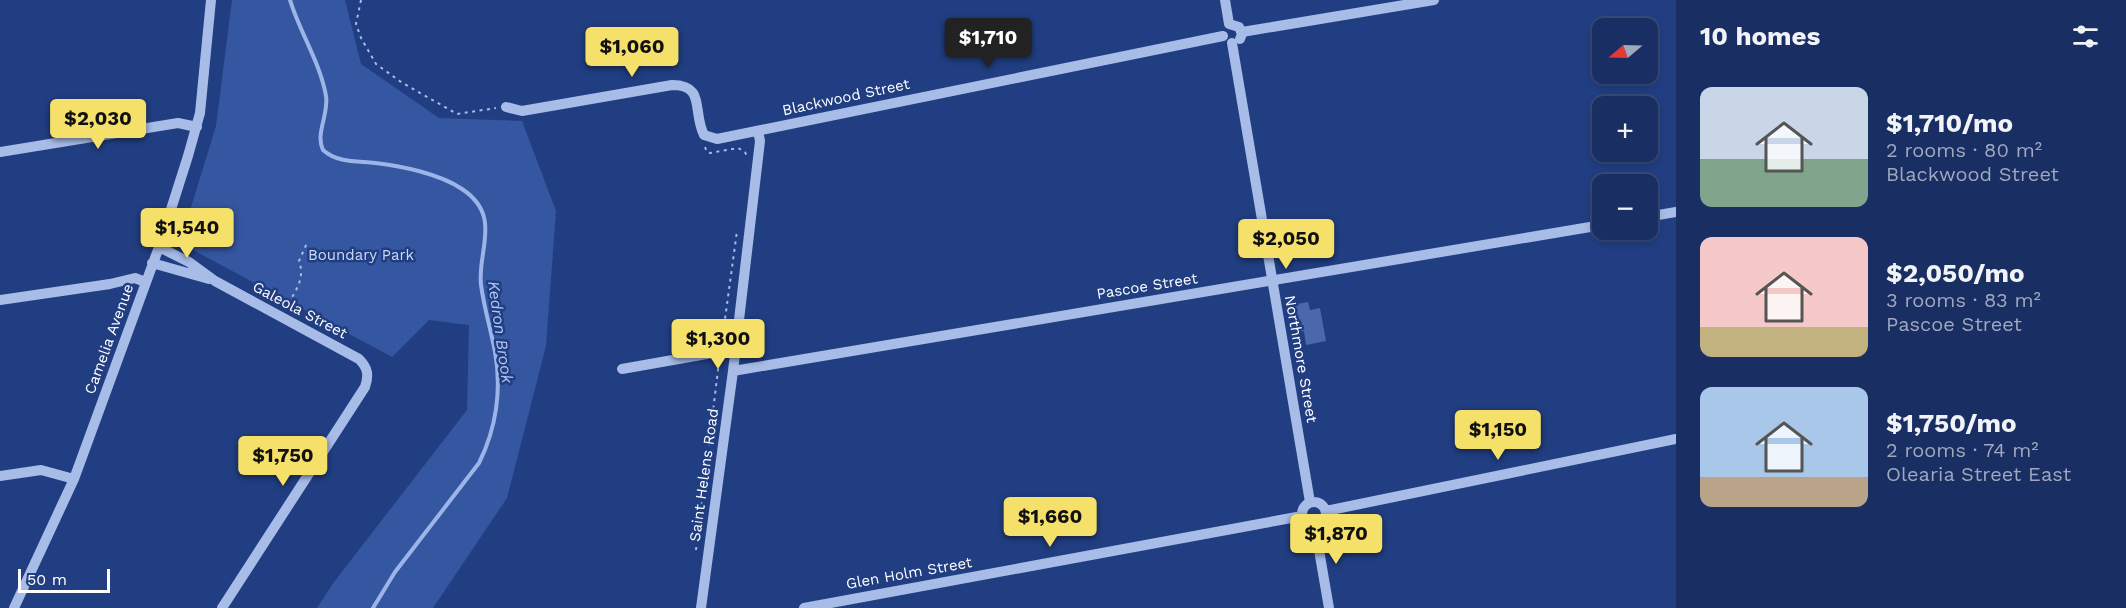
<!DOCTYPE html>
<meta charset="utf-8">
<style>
body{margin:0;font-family:"Work Sans",sans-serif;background:#223668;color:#f1f3f6;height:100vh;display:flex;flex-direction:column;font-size:22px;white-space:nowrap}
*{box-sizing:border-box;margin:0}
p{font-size:20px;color:#9fa8be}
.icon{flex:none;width:33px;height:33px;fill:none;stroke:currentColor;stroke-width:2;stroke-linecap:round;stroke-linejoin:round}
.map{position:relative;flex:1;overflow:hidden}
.sheet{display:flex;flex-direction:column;background:#192e62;width:450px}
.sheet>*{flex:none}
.needle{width:39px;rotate:251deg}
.buttons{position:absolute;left:1592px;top:18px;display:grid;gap:12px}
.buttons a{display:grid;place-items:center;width:66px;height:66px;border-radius:12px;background:#192e62;box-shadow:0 3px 9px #0003,0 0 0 2px #374a77;font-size:30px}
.scale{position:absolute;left:18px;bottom:15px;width:92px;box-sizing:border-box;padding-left:6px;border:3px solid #fff;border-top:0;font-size:16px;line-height:21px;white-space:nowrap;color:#fff;-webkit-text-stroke:4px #213e82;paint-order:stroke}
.price{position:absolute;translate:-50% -51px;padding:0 14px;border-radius:6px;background:#f5e069;color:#111;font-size:20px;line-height:39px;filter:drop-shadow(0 2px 3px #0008)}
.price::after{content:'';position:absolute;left:50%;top:36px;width:18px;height:14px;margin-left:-9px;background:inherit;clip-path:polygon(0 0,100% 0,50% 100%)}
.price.on{background:#222;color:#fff}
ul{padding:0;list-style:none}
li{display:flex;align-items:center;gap:18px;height:150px;padding:0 24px}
li span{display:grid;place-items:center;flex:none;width:168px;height:120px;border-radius:12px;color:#555}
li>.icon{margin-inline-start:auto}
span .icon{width:72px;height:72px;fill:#fffc;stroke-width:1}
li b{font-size:26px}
h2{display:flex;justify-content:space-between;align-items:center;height:72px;padding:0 24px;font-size:26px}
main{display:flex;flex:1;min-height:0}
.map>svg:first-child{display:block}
.green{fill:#3556a0}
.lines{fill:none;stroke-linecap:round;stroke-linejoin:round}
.stream{stroke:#9cb5e9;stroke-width:4}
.building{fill:#4a68ab}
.path{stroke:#a8bce8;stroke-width:2;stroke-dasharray:3 4.5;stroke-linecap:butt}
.minor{stroke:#a8bce8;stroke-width:10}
.labels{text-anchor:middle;stroke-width:5;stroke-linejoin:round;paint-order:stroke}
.street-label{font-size:15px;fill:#fff;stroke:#213e82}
.park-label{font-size:15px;fill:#ccd9f6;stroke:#213e82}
.water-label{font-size:16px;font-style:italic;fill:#b3c7f0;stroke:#213e82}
</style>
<main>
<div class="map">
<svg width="1676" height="608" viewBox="0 0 1676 608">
<rect width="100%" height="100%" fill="#213e82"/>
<path class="green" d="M232,0H345L361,64L439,118L522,121L556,211L546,346L507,498L433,608H317L334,582L467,410L469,325L429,320L392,357L180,243L216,126Z"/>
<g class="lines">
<path class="stream" d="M290,0C300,33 320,62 326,96C329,114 315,134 323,150C337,163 358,161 375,163C402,166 440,174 462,189C503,216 477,251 481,285C484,308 491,330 495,352C502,390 496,429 479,463L395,572L373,608"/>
</g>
<path class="building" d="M1308,302L1310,310L1320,308L1326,341L1306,345L1304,331L1297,333L1292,305Z"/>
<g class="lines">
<path class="path" d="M361,0L356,24L361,38L376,64L401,82L457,114L496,108
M705,147L707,152L710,153L738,148L745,152L747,157
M288,303C297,290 305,277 299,261L307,243
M722,341L737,231
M696,550L719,362"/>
<path class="minor" d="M1225,0L1229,24
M1229,24L1239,27L1242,34L1240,39
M1242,32L1434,0
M1232,43L1310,502
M506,107L522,111L672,85C706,85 692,111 704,135L717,139L1223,36
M0,152L178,123L197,127
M1647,217L1676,212
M159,247L189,262L215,281L359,359C368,368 369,375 365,387L222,608
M152,263L209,279
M0,300L110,284L135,278L145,282
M622,369L735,349
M733,371L1602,225
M0,476L41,470L74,479
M1302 514a12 12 0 1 1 24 0a12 12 0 1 1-24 0Z
M1326,511L1676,439
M1315,527L1329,608
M14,608L74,479L159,247L188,156L200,113L211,0
M701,608L733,371L760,141L758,131
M804,608L1302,516"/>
</g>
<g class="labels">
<g class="street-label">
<text transform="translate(846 97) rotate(-12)" y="5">Blackwood Street</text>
<text transform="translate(1147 286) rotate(-9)" y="5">Pascoe Street</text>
<text transform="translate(300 310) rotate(28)" y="5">Galeola Street</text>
<text transform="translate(109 339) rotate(-70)" y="5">Camelia Avenue</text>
<text transform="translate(1301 359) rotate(80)" y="5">Northmore Street</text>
<text transform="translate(704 475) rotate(-82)" y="5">Saint Helens Road</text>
<text transform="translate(909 573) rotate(-10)" y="5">Glen Holm Street</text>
</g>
<g class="park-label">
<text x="361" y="260">Boundary Park</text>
</g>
<g class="water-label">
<text transform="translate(501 332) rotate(82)" y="6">Kedron Brook</text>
</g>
</g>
</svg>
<div class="buttons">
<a><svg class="needle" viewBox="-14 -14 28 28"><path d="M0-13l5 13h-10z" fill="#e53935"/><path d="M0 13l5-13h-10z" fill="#9fa8be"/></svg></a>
<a>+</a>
<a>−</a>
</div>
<div class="scale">50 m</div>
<b class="price on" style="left:988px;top:69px">$1,710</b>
<b class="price" style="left:632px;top:78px">$1,060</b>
<b class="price" style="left:98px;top:150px">$2,030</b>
<b class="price" style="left:187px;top:259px">$1,540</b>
<b class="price" style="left:1286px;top:270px">$2,050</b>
<b class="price" style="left:718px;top:370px">$1,300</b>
<b class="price" style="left:1498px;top:461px">$1,150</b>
<b class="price" style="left:283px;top:487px">$1,750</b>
<b class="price" style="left:1050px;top:548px">$1,660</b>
<b class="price" style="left:1336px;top:565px">$1,870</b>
</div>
<section class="sheet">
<h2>10 homes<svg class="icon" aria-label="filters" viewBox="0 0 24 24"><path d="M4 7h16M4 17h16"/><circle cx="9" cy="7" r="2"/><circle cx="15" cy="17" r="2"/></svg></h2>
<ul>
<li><span style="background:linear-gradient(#c9d6e8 60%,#7fa58c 0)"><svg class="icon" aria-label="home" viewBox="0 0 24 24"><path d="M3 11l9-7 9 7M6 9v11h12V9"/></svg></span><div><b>$1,710/mo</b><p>2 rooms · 80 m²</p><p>Blackwood Street</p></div></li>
<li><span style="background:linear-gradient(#f6c9c9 75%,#c2b280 0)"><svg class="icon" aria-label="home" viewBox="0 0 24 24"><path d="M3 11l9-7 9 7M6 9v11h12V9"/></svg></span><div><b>$2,050/mo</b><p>3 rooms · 83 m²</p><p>Pascoe Street</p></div></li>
<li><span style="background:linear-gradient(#a9c7e8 75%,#b9a48a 0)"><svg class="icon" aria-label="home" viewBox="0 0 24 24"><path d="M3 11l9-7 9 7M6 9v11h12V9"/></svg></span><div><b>$1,750/mo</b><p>2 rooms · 74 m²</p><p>Olearia Street East</p></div></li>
</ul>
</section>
</main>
